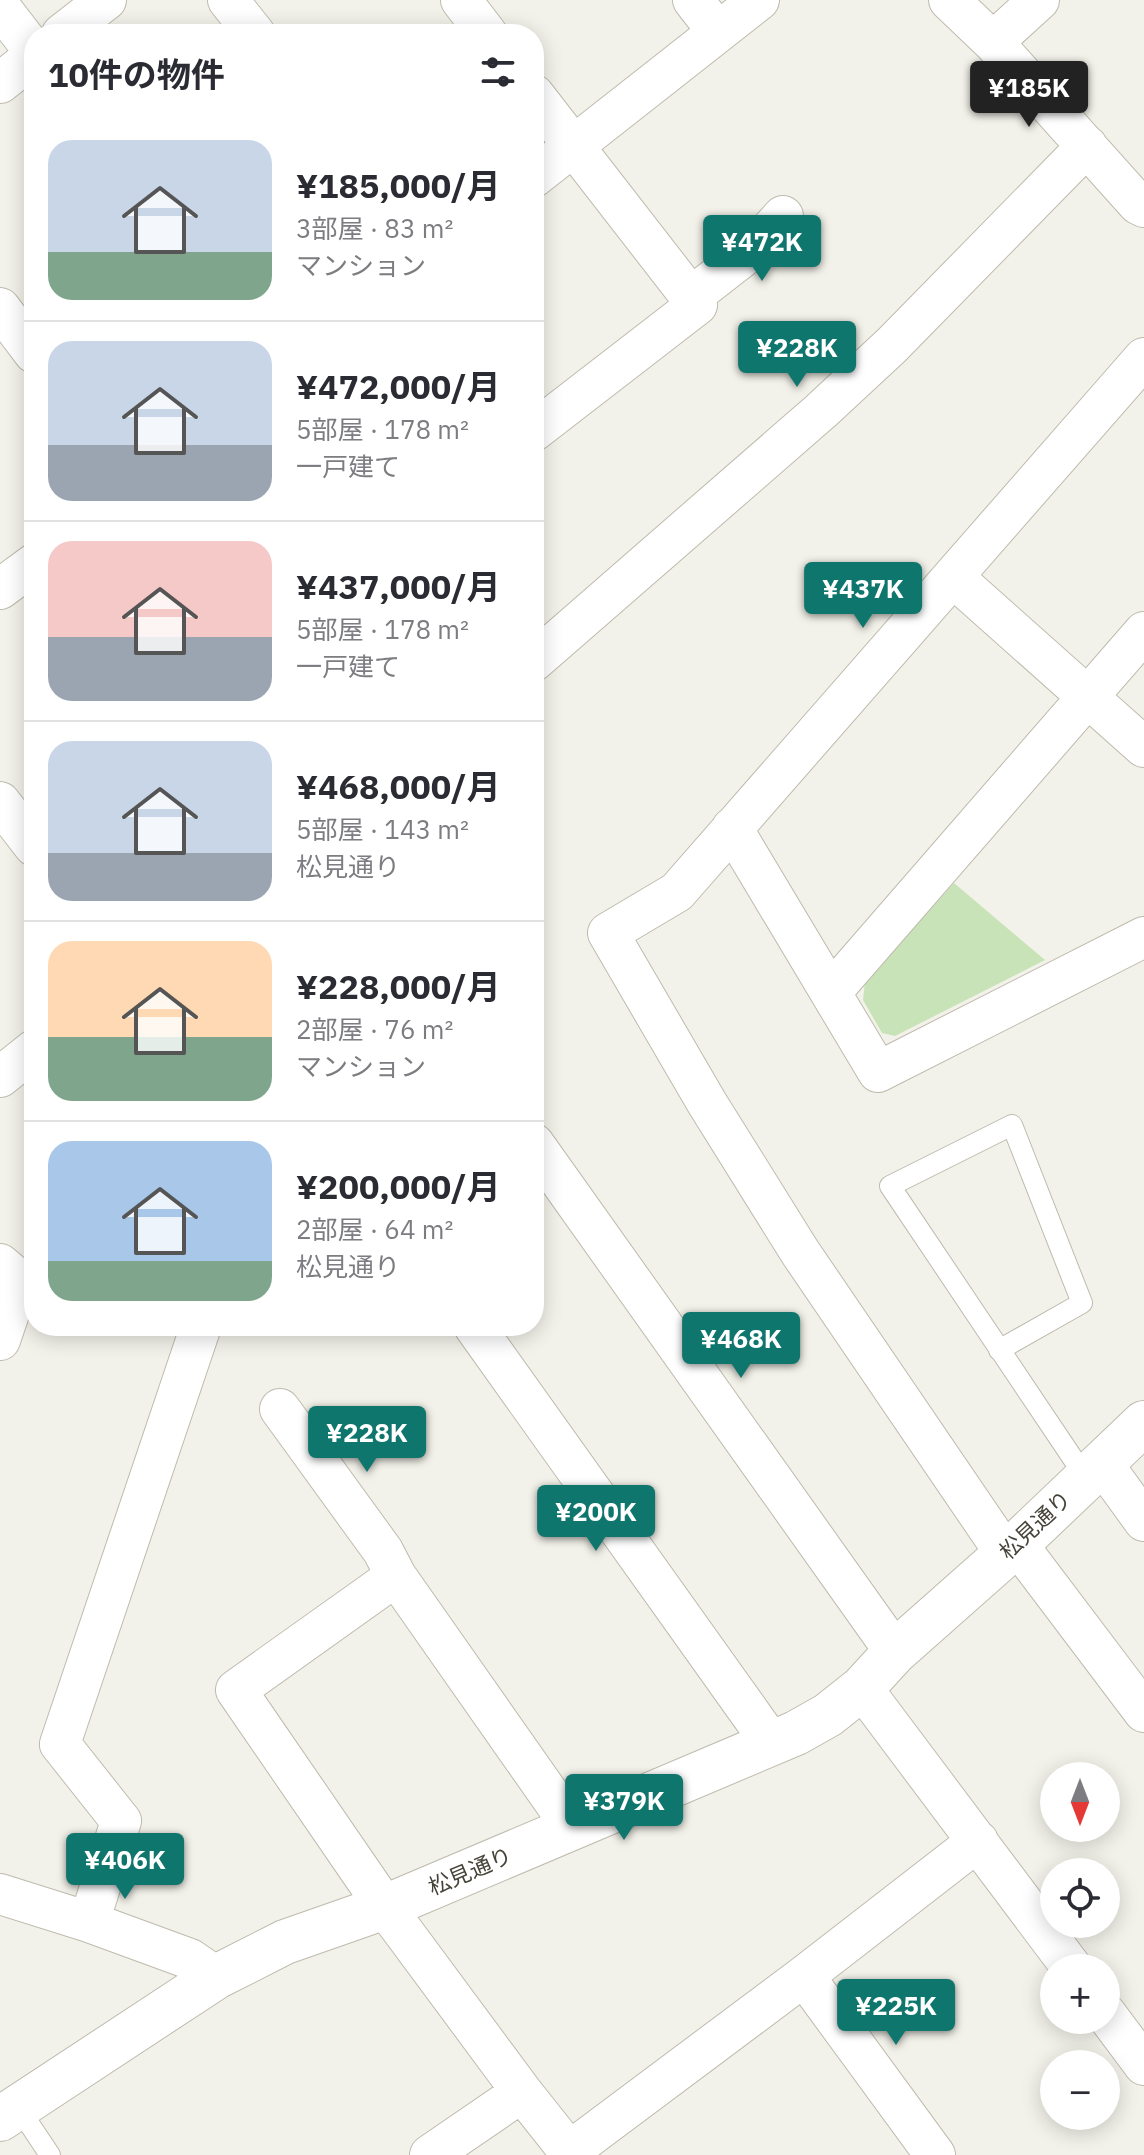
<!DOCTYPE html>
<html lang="ja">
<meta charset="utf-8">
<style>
body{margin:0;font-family:"IBM Plex Sans","Noto Sans JP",sans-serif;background:#f2f2f3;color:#2b2b33;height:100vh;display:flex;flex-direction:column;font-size:30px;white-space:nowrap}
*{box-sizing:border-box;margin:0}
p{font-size:26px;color:#7c7c81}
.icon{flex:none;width:44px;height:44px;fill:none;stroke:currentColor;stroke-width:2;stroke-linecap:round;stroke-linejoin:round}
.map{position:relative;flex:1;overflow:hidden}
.drawer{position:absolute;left:24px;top:24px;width:520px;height:1312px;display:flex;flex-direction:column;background:#fff;border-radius:32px;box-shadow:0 4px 20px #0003}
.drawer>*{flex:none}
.needle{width:52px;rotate:180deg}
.fabs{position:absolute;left:1040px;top:1762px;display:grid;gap:16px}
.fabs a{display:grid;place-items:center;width:80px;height:80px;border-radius:50%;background:#fff;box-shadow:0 4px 20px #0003;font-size:40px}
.price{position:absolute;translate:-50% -68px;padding:0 18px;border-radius:8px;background:#0f766e;color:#fff;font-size:26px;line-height:52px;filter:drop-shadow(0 2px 4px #0008)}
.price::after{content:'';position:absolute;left:50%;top:48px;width:24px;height:18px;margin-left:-12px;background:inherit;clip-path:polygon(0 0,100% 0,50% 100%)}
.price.selected{background:#222;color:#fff}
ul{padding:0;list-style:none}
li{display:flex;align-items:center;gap:24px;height:200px;padding:0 24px}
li+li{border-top:2px solid #e1e1e2}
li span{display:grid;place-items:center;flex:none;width:224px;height:160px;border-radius:24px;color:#555}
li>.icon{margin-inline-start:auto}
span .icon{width:96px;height:96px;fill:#fffc;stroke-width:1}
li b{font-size:34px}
h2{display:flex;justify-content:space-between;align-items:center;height:96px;padding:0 24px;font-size:34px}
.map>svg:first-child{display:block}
.green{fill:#c8e3b7}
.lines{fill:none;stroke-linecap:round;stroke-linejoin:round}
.service-casing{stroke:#bebbad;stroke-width:22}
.minor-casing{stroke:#bebbad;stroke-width:42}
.tertiary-casing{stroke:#bebbad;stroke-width:46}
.service{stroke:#fff;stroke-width:20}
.minor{stroke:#fff;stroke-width:40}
.tertiary{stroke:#fff;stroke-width:44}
.labels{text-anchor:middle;stroke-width:7;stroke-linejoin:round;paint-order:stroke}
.street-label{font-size:22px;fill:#464338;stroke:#fff}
</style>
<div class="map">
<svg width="1144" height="2155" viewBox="0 0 1144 2155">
<rect width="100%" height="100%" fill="#f3f2ea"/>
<path class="green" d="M954,883L1045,960L895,1036L882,1033L863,1000L865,982Z"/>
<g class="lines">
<g class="service-casing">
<path id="service" d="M999,1350L1082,1303L1012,1125L890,1186L1086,1478
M18,2107L50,2155"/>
</g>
<g class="minor-casing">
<path id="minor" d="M228,0L255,34
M461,0L487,34
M693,0L718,32
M949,0L993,42L1138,204L1144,207
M0,7L34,51
M62,34L106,0
M993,42L1039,0
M0,83L34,56
M534,95L697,305L534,431
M534,177L759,0
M691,297L754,248L783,216
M0,308L34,353
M953,577L1144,747
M0,589L34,564
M534,661L821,411L892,345L1087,146
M0,802L34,846
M732,828L878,1072L1144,937
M832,991L1144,632
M0,1077L34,1050
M534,1144L895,1652
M0,1264L20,1281L0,1340
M474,1326L772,1744
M280,1409L383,1551L396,1576
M1102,1463L1144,1521
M1017,1544L1144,1712
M1005,1553L800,1252L707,1103L608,933L677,892L1144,358
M862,1688L1072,1968
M572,1827L396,1576L236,1690L385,1907L522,2092L572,2155
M0,1894L89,1922L190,1959L216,1977
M89,1922L121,1821L60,1744L201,1326
M804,1976L935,2155
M1106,2014L1144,2065
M570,2151L804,1976L978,1841
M430,2155L522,2092"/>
</g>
<g class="tertiary-casing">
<path id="tertiary" d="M0,2119L216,1977L285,1942L385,1907L796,1733L828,1715L862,1688L895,1652L1017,1544L1144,1423"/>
</g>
<use href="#service" class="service"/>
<use href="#minor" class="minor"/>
<use href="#tertiary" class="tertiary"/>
</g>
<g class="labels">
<g class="street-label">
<text transform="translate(1035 1525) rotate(-43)" y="8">松見通り</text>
<text transform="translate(470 1871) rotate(-23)" y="8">松見通り</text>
</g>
</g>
</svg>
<div class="fabs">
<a><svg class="needle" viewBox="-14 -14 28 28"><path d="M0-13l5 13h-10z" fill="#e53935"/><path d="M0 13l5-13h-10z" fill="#7c7c81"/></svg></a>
<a><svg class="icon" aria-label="locate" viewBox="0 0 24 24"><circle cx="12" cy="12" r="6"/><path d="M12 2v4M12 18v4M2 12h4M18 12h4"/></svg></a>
<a>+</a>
<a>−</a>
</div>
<b class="price selected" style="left:1029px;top:129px">¥185K</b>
<b class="price" style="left:762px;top:283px">¥472K</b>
<b class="price" style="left:797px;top:389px">¥228K</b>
<b class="price" style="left:863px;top:630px">¥437K</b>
<b class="price" style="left:741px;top:1380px">¥468K</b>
<b class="price" style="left:367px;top:1474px">¥228K</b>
<b class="price" style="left:596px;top:1553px">¥200K</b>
<b class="price" style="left:624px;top:1842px">¥379K</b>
<b class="price" style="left:125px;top:1901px">¥406K</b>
<b class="price" style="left:896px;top:2047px">¥225K</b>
<section class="drawer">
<h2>10件の物件<svg class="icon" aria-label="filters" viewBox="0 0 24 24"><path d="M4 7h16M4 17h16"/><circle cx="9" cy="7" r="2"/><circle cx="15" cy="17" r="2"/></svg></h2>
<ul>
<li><span style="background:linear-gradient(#c9d6e8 70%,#7fa58c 0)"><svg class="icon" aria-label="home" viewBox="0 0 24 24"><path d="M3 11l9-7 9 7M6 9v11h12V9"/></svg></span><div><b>¥185,000/月</b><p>3部屋 · 83 m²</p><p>マンション</p></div></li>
<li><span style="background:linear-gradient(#c9d6e8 65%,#9aa5b1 0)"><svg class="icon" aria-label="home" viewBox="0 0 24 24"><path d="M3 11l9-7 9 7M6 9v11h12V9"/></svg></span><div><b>¥472,000/月</b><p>5部屋 · 178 m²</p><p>一戸建て</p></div></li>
<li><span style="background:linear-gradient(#f6c9c9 60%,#9aa5b1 0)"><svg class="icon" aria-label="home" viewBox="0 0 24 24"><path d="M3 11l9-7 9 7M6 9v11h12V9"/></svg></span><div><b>¥437,000/月</b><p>5部屋 · 178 m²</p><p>一戸建て</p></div></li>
<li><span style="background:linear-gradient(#c9d6e8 70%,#9aa5b1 0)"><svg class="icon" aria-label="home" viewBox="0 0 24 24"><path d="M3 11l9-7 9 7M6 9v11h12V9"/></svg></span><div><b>¥468,000/月</b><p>5部屋 · 143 m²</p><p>松見通り</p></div></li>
<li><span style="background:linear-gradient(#ffd9b3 60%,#7fa58c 0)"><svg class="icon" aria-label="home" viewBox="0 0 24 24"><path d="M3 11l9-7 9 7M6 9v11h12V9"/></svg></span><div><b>¥228,000/月</b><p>2部屋 · 76 m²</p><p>マンション</p></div></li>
<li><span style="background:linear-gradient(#a9c7e8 75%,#7fa58c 0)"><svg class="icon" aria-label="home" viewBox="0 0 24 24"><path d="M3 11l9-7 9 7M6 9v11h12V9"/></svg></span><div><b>¥200,000/月</b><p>2部屋 · 64 m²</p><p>松見通り</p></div></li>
</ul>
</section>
</div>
